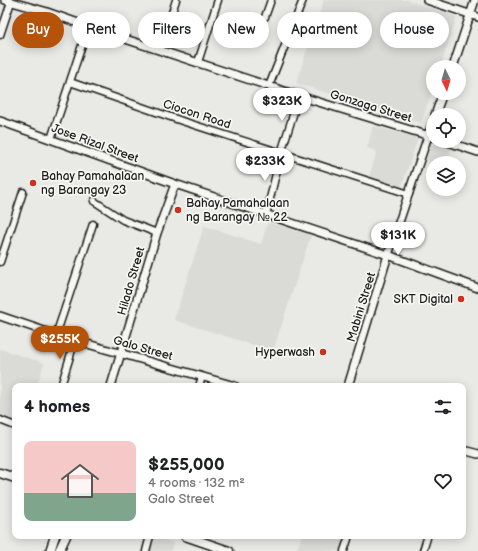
<!DOCTYPE html>
<meta charset="utf-8">
<style>
body{margin:0;font-family:"Balsamiq Sans",sans-serif;background:#f2f2f2;color:#202124;height:100vh;display:flex;flex-direction:column;font-size:15px;white-space:nowrap}
*{box-sizing:border-box;margin:0}
p{font-size:13px;color:#757577}
.icon{flex:none;width:22px;height:22px;fill:none;stroke:currentColor;stroke-width:2;stroke-linecap:round;stroke-linejoin:round}
.map{position:relative;flex:1;overflow:hidden}
.side{position:absolute;left:12px;top:383px;width:454px;height:156px;display:flex;flex-direction:column;background:#fff;border-radius:8px;box-shadow:0 2px 10px #0003}
.side>*{flex:none}
.guide{position:absolute;left:12px;top:12px;width:454px;height:36px;display:flex;gap:8px}
.needle{width:26px;rotate:175deg}
.fabs{position:absolute;left:426px;top:60px;display:grid;gap:8px}
.fabs a{display:grid;place-items:center;width:40px;height:40px;border-radius:50%;background:#fff;box-shadow:0 2px 10px #0003;font-size:20px}
.price{position:absolute;translate:-50% -34px;padding:0 9px;border-radius:14px;background:#fff;color:#222;font-size:13px;line-height:26px;filter:drop-shadow(0 1px 2px #0008)}
.price::after{content:'';position:absolute;left:50%;top:24px;width:12px;height:9px;margin-left:-6px;background:inherit;clip-path:polygon(0 0,100% 0,50% 100%)}
.price.active{background:#b45309;color:#fff}
ul{padding:0;list-style:none}
li{display:flex;align-items:center;gap:12px;height:100px;padding:0 12px}
li span{display:grid;place-items:center;flex:none;width:112px;height:80px;border-radius:8px;color:#555}
li>.icon{margin-inline-start:auto}
span .icon{width:48px;height:48px;fill:#fffc;stroke-width:1}
li b{font-size:17px}
h2{display:flex;justify-content:space-between;align-items:center;height:48px;padding:0 12px;font-size:17px}
.pill{padding:0 14px;border-radius:18px;background:#fff;box-shadow:0 2px 10px #0003;font-size:14px;line-height:36px}
.pill.active{background:#b45309;color:#fff}
.map>svg:first-child{display:block}
.built{fill:#dadad6}
.lines{fill:none;stroke-linecap:round;stroke-linejoin:round}
.minor-casing{stroke:#1c1c1c;stroke-width:9}
.tertiary-casing{stroke:#1c1c1c;stroke-width:10}
.secondary-casing{stroke:#1c1c1c;stroke-width:11}
.minor{stroke:#f6f6f2;stroke-width:6}
.tertiary{stroke:#f6f6f2;stroke-width:7}
.secondary{stroke:#f6f6f2;stroke-width:8}
.poi-dot{fill:#c8321e;stroke:#f6f6f2;stroke-width:1.5}
.labels{text-anchor:middle;stroke-width:3.5;stroke-linejoin:round;paint-order:stroke}
.street-label{font-size:12px;fill:#1c1c1c;stroke:#f6f6f2}
.poi-label{font-size:12px;fill:#1c1c1c;stroke:#f6f6f2;text-anchor:start}
</style>
<div class="map">
<svg width="478" height="551" viewBox="0 0 478 551">
<rect width="100%" height="100%" fill="#e9e9e5"/>
<filter id="ink" filterUnits="userSpaceOnUse"><feTurbulence type="fractalNoise" baseFrequency=".025" numOctaves="2"/><feDisplacementMap in="SourceGraphic" scale="8" xChannelSelector="R" yChannelSelector="G"/><feConvolveMatrix kernelMatrix="1 2 1 2 8 2 1 2 1" color-interpolation-filters="sRGB"/></filter>
<g filter="url(#ink)">
<path class="built" d="M324,0H407L457,17L440,67H433V88L421,123L296,83Z
M373,126L418,138L401,188L369,177L377,151L367,148Z
M435,142L451,149L447,163H434L426,160L431,145H434Z
M268,222L311,235L273,351L174,320L204,226L261,244Z
M0,349L44,363L37,386H15V422L0,416Z
M153,536L173,543L171,551H148Z
M302,536H346L341,551H296Z"/>
<g class="lines">
<g class="minor-casing">
<path id="minor" d="M265,17L271,0
M0,35L11,2
M160,50L176,0
M198,62L218,0
M70,82L182,121L409,194
M269,86L303,0
M51,139L88,27
M94,201L123,220L157,233
M266,215L281,153L299,96
M0,262L23,192
M56,335L93,224
M61,386L75,340
M199,386L202,377
M0,420L15,426
M146,551L150,536
M344,551L349,536
M423,551L427,538"/>
</g>
<g class="tertiary-casing">
<path id="tertiary" d="M5,0L44,11L104,32L299,96L433,137
M427,0L478,17
M453,67L475,0
M435,115L443,93
M0,121L175,184L388,255L478,288
M445,141L478,152
M0,316L56,335L235,386
M111,386L157,233L175,184
M348,386L388,255L433,121
M463,450L478,454"/>
</g>
<g class="secondary-casing">
<path id="secondary" d="M0,473L15,478
M185,536L229,551
M50,551L55,536
M59,551L66,536"/>
</g>
<use href="#minor" class="minor"/>
<use href="#tertiary" class="tertiary"/>
<use href="#secondary" class="secondary"/>
</g>
</g>
<g class="poi-dot">
<circle cx="33" cy="183" r="4"/>
<circle cx="178" cy="210" r="4"/>
<circle cx="461" cy="299" r="4"/>
<circle cx="323" cy="352" r="4"/>
</g>
<g class="labels">
<g class="street-label">
<text transform="translate(371 106) rotate(17)" y="4">Gonzaga Street</text>
<text transform="translate(197 114) rotate(18)" y="4">Ciocon Road</text>
<text transform="translate(95 143) rotate(20)" y="4">Jose Rizal Street</text>
<text transform="translate(131 281) rotate(-74)" y="4">Hilado Street</text>
<text transform="translate(361 307) rotate(-73)" y="4">Mabini Street</text>
<text transform="translate(143 348) rotate(16)" y="4">Galo Street</text>
</g>
<g class="poi-label">
<text x="41" y="180">Bahay Pamahalaan<tspan x="41" dy="14">ng Barangay 23</tspan></text>
<text x="186" y="207">Bahay Pamahalaan<tspan x="186" dy="14">ng Barangay № 22</tspan></text>
<text x="453" y="303" text-anchor="end">SKT Digital</text>
<text x="315" y="356" text-anchor="end">Hyperwash</text>
</g>
</g>
</svg>
<div class="fabs">
<a><svg class="needle" viewBox="-14 -14 28 28"><path d="M0-13l5 13h-10z" fill="#e53935"/><path d="M0 13l5-13h-10z" fill="#757577"/></svg></a>
<a><svg class="icon" aria-label="locate" viewBox="0 0 24 24"><circle cx="12" cy="12" r="6"/><path d="M12 2v4M12 18v4M2 12h4M18 12h4"/></svg></a>
<a><svg class="icon" aria-label="layers" viewBox="0 0 24 24"><path d="M12 4l9 5-9 5-9-5zM3 14l9 5 9-5"/></svg></a>
</div>
<b class="price" style="left:282px;top:122px">$323K</b>
<b class="price" style="left:265px;top:182px">$233K</b>
<b class="price" style="left:398px;top:256px">$131K</b>
<b class="price active" style="left:60px;top:360px">$255K</b>
<div class="guide">
<a class="pill active">Buy</a>
<a class="pill">Rent</a>
<a class="pill">Filters</a>
<a class="pill">New</a>
<a class="pill">Apartment</a>
<a class="pill">House</a>
</div>
<section class="side">
<h2>4 homes<svg class="icon" aria-label="filters" viewBox="0 0 24 24"><path d="M4 7h16M4 17h16"/><circle cx="9" cy="7" r="2"/><circle cx="15" cy="17" r="2"/></svg></h2>
<ul>
<li><span style="background:linear-gradient(#f6c9c9 65%,#7fa58c 0)"><svg class="icon" aria-label="home" viewBox="0 0 24 24"><path d="M3 11l9-7 9 7M6 9v11h12V9"/></svg></span><div><b>$255,000</b><p>4 rooms · 132 m²</p><p>Galo Street</p></div><svg class="icon" aria-label="heart" viewBox="0 0 24 24"><path d="M12 20l-8-8c-3-5 5-10 8-4 3-6 11-1 8 4z"/></svg></li>
</ul>
</section>
</div>
